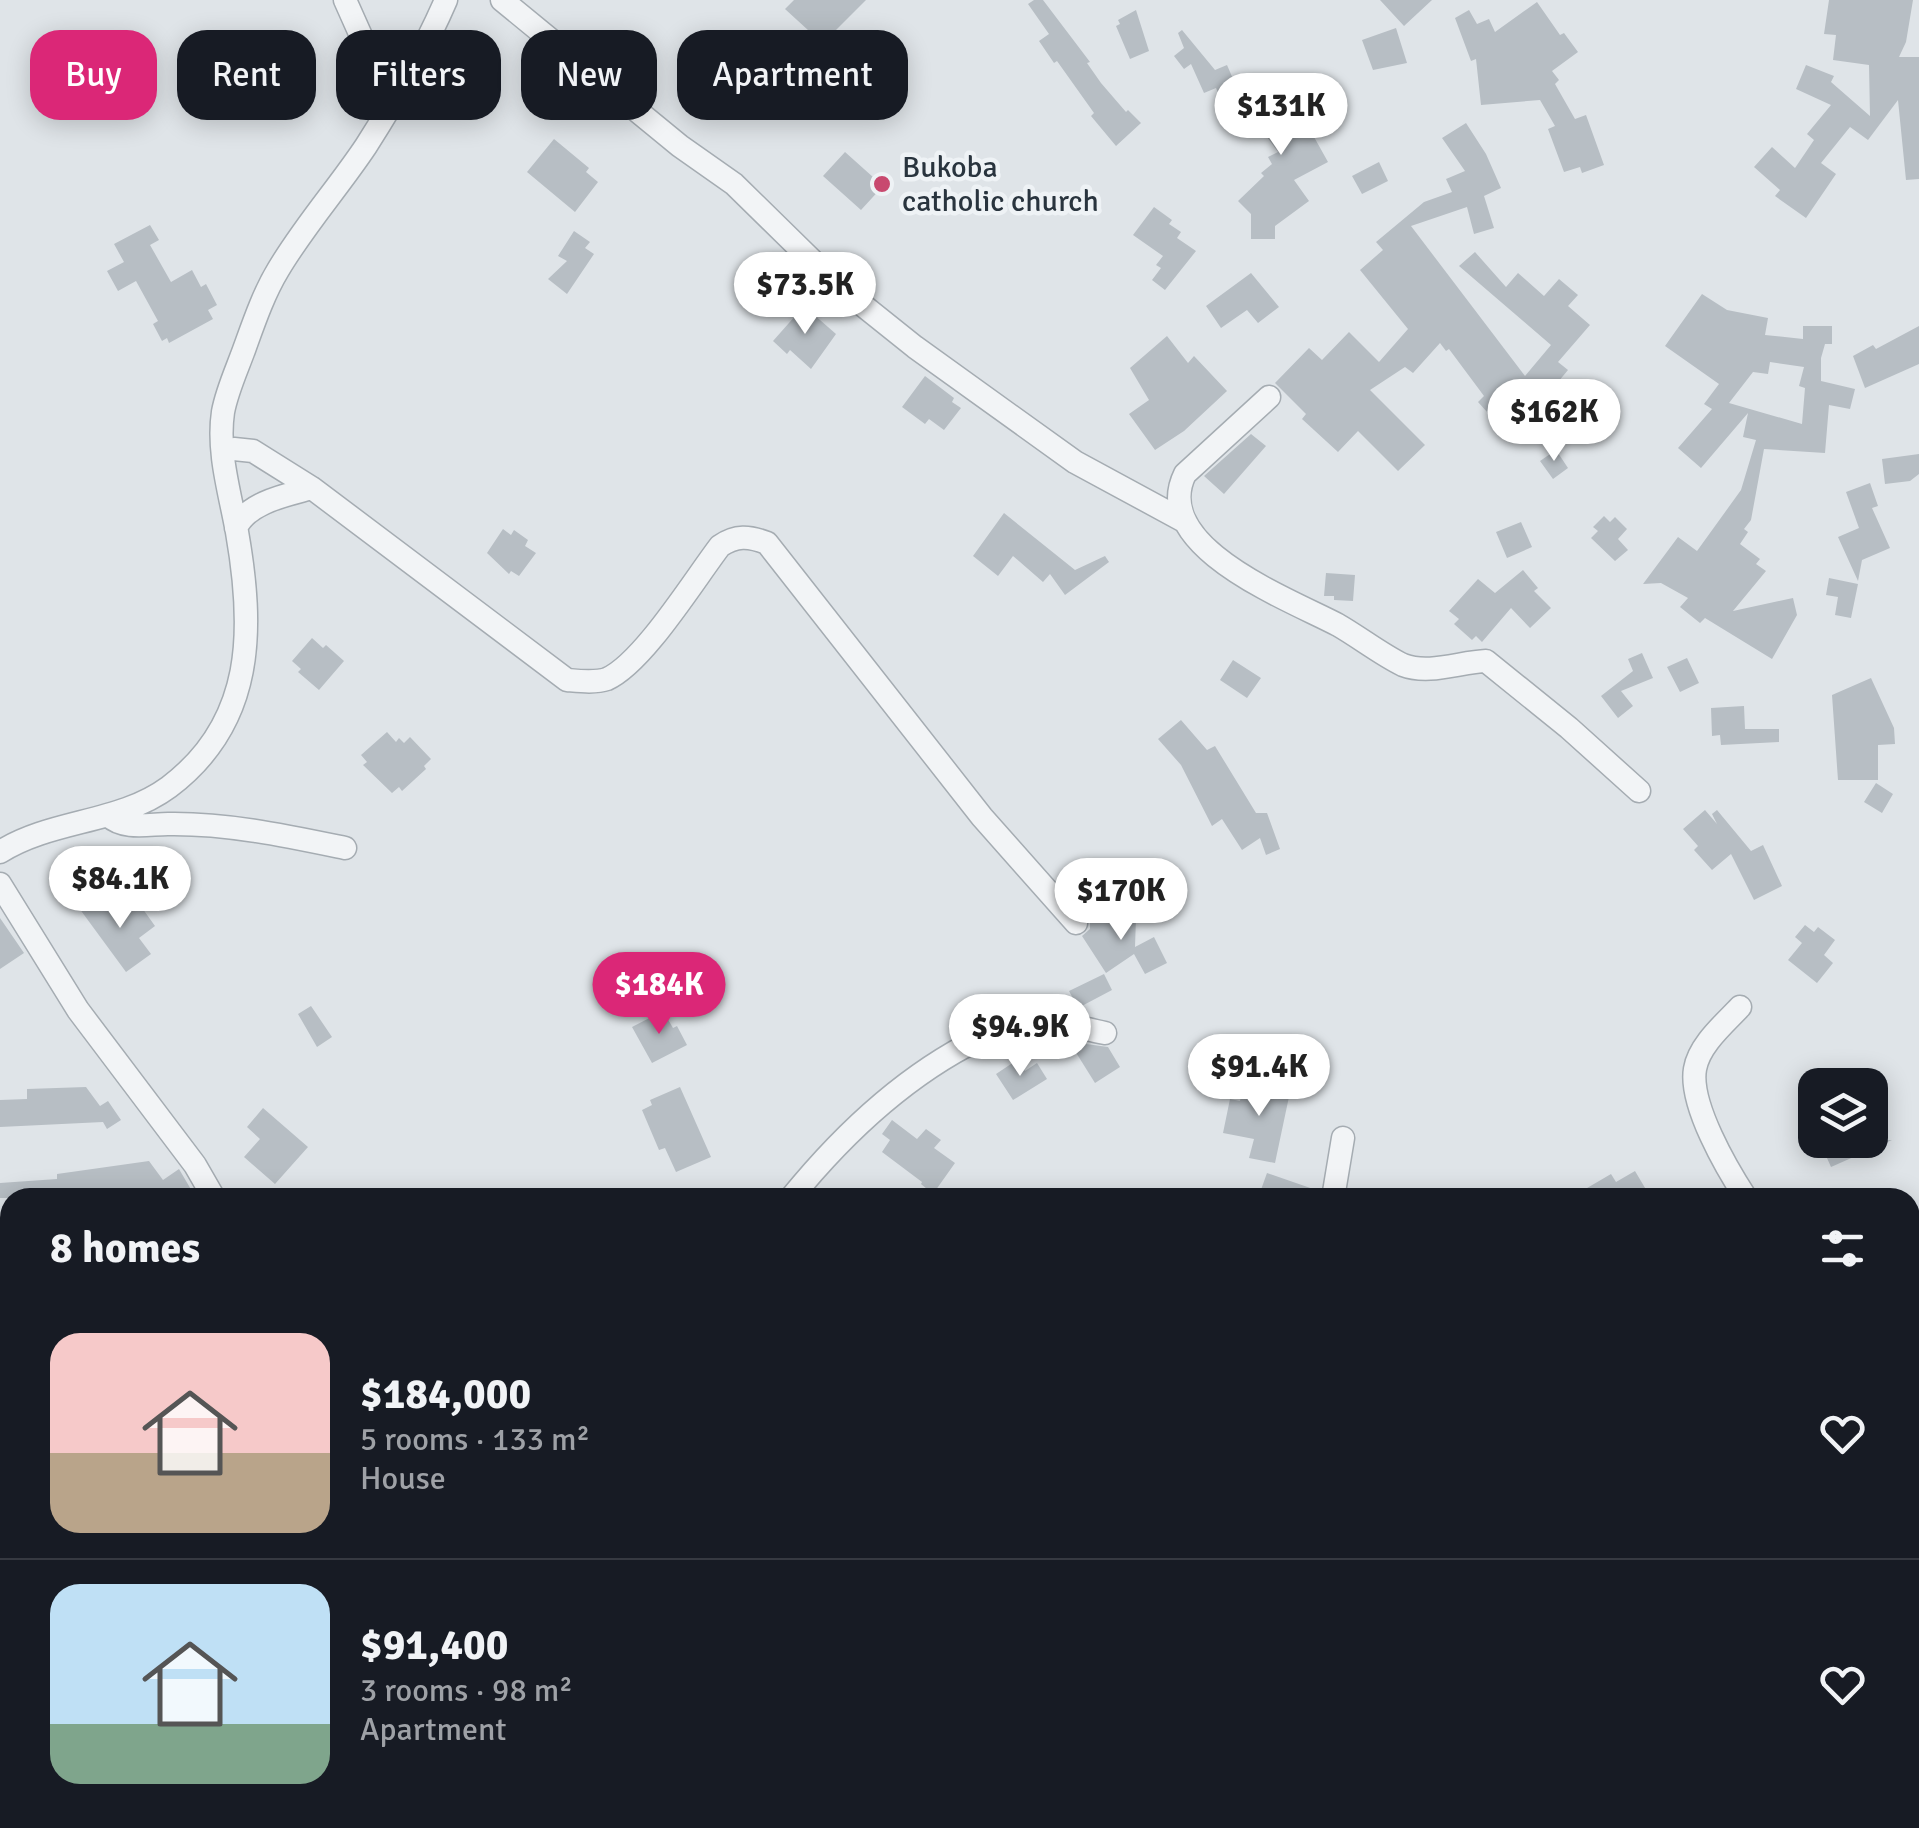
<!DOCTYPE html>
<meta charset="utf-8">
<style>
body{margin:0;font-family:Signika,sans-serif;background:#242831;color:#f1f3f6;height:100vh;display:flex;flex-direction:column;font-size:38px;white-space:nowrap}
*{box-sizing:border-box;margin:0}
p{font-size:32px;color:#9ea1a6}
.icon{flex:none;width:55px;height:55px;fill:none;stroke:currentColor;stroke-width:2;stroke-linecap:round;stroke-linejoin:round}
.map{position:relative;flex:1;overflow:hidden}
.details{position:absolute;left:0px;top:1188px;width:1920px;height:642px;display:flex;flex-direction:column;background:#171b24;border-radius:30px 30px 0 0;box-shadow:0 5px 25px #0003}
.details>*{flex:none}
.top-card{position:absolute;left:30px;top:30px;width:1000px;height:90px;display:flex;gap:20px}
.controls{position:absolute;left:1798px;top:1068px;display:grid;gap:20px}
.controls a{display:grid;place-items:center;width:90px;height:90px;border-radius:20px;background:#171b24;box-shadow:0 5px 25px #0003;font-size:50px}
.price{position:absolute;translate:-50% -85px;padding:0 22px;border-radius:35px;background:#fff;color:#222;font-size:32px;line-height:65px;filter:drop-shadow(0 2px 5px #0008)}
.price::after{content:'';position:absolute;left:50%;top:60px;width:30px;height:22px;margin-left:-15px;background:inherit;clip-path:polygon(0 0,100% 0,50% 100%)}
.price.current{background:#db2777;color:#fff}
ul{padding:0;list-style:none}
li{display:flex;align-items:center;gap:30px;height:250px;padding:0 50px}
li+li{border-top:2px solid #363941}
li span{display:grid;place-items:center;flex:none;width:280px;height:200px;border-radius:30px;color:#555}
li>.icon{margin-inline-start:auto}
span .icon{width:120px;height:120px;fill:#fffc;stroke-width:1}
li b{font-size:42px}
h2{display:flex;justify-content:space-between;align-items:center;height:120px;padding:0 50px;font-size:42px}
.tag{padding:0 35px;border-radius:30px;background:#171b24;box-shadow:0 5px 25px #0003;font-size:35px;line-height:90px}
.tag.current{background:#db2777;color:#fff}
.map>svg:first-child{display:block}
.built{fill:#cdd3d9}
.building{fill:#b7bec4;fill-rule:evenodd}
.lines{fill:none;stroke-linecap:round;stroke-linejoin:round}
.minor-casing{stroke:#a5acb2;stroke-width:25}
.major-casing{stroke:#9faab3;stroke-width:32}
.minor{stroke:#f2f4f6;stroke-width:22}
.major{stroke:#fff;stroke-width:30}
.poi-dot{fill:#c8496f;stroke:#eef2f5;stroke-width:4}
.labels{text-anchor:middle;stroke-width:9;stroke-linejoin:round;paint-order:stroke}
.poi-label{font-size:30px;fill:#29343e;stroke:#eef2f5;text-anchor:start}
</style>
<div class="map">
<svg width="1919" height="1828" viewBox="0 0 1919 1828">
<rect width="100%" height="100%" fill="#dfe4e8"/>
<path class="built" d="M540,1820H1441L1448,1828H545Z"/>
<path class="building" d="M794,0H866L836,30L879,61L868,77L832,52L785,9Z
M1034,0H1043L1090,62L1087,63L1101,83L1126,112L1128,110L1141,123L1116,146L1091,116L1094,113L1057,61L1054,63L1039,41L1049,34L1028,4Z
M1380,0H1432L1404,26Z
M1829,0H1913L1906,42L1899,57H1919V179L1906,180L1898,100L1868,140L1850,127L1821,163L1836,174L1806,218L1775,196L1780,190L1754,167L1772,147L1795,168L1814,140L1807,134L1831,105L1796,89L1806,65L1834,76L1831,82L1870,116L1869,65L1833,60L1836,35L1824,34Z
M1537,2L1560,35L1564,33L1578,52L1552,71L1559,80L1555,84L1575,119L1586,115L1604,165L1582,173L1580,167L1564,172L1548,129L1555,126L1540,100L1481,105L1476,59L1471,61L1455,18L1469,10L1477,24L1489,19L1495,32Z
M1136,10L1149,51L1130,59L1116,26L1120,24L1118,20Z
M1396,28L1407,63L1373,70L1362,40Z
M1182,30L1215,70L1227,65L1240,95L1222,102L1216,88L1204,93L1191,64L1184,69L1174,56L1184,48L1178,33Z
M1291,76L1310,102L1299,110L1328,162L1294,180L1309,201L1275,226V239H1251V214L1238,201L1264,176L1261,173L1272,164L1268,157L1278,152L1245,107Z
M1466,123L1486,154L1501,188L1484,196L1494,228L1474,234L1467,207L1411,226L1525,376L1551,345L1459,266L1475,252L1506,287L1518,273L1544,296L1559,279L1578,295L1568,306L1590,325L1558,362L1568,370L1548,394L1538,387L1497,423L1478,402L1484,396L1449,349L1446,351L1440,343L1413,373L1405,367L1370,390L1425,445L1398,471L1358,431L1338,452L1302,419L1306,414L1275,383L1309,348L1322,360L1349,332L1379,362L1408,329L1360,270L1383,250L1376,242L1424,202L1452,192L1446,179L1465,171L1442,138Z
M554,139L589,168L586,172L598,182L575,212L527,172Z
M845,152L883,186L861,210L823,176Z
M1379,162L1388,181L1362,194L1352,176Z
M1154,207L1172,220L1169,224L1181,232L1177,238L1196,251L1165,290L1152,280L1161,268L1156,265L1163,256L1133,235Z
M150,225L159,240L150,245L171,282L192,270L201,287L206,284L217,305L208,310L213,319L169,343L167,338L162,341L153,324L158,321L136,281L118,291L107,271L124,262L114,244Z
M574,231L590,242L585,248L594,254L567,294L548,279L567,261L558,256Z
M1251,273L1279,307L1258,323L1247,310L1221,328L1206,306Z
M1702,294L1727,310L1768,318L1765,335L1803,339V326H1832V344H1825L1821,358V381L1855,389L1850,409L1829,405L1825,453L1764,449L1751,520L1744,529L1748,532L1740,544L1760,559L1756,564L1766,571L1733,611L1793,598L1797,615L1772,659L1705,618L1700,623L1680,607L1688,598L1661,583L1643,584L1678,537L1697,551L1741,490L1756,440L1743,437L1748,413L1701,468L1678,448L1712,409L1704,404L1719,384L1665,346ZM1770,362L1804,367L1799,386L1805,388L1802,424L1729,403L1753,372L1768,374Z
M804,306L836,334L811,369L790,350L787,354L773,341Z
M1919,326V364L1865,388L1853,356L1873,345L1876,349Z
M1167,336L1188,363L1194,356L1227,391L1184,431L1155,450L1129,414L1149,400L1130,368Z
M925,376L954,398L952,402L961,408L944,430L929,419L925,424L902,407Z
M1251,434L1266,446L1224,494L1204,476Z
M1556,450L1568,468L1553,479L1540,461Z
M1919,454V474L1910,481L1885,484L1882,459Z
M1870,483L1878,506L1872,508L1890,548L1862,560L1858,581L1838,537L1859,528L1846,492Z
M1004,513L1075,570L1105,556L1109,562L1065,595L1050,574L1043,582L1013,556L998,576L973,556Z
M1604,516L1610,522L1615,517L1627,529L1618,539L1628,550L1615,561L1591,538L1598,531L1593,527Z
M1521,522L1532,547L1507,558L1496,532Z
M503,529L511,535L514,530L528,540L525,546L536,553L519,576L511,571L509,574L487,553Z
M1523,570L1538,588L1534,591L1551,608L1530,628L1511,608L1482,642L1476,636L1472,640L1454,624L1459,619L1449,611L1478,579L1495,593Z
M1326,573L1355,575L1353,601L1334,600V596H1324Z
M1829,578L1858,584L1851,618L1835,615L1838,597L1826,595Z
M312,638L323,648L326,645L344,661L319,690L298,672L301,669L292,661Z
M1642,653L1653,678L1621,691L1633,706L1618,718L1601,696L1633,671L1628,659Z
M1687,658L1699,683L1680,692L1667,667Z
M1233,660L1261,678L1247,698L1220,680Z
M1871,678L1894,728L1895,744L1878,745V780H1838L1832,695Z
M1744,706L1745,729H1779V742L1721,745L1720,735L1712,736L1711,708Z
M1181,720L1207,750L1215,746L1256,813H1267L1280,849L1266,855L1260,838L1242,850L1222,819L1212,826L1181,765L1158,739Z
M387,732L396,742L399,738L404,743L410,737L431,759L424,766L426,769L402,791L399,787L392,793L363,765L367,762L361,755Z
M1876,783L1893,794L1882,813L1864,802Z
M1705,810L1717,824L1712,814L1717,810L1751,851L1763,845L1782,886L1754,900L1731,854L1712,870L1694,850L1698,846L1683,829Z
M94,896L97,901L102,898L119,920L140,905L155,926L139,938L151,954L126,972L79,908Z
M1110,907V917L1136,918L1135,947L1154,937L1167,963L1145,974L1134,954L1106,973L1082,936L1090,929V919Z
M0,918L24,953L0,969Z
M1805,925L1814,932L1818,927L1835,940L1824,955L1833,963L1817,983L1788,960L1802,943L1795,937Z
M1104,974L1112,990L1078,1008L1069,991Z
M311,1006L332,1037L317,1047L298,1014Z
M663,1011L673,1028L677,1026L687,1045L652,1063L632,1027Z
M1086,1044L1108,1047L1120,1067L1095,1083L1075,1051Z
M1017,1060L1025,1071L1037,1063L1047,1079L1013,1100L996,1074Z
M1244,1082L1290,1092L1275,1163L1249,1158L1254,1139L1223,1133L1230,1099L1240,1101Z
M86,1087L100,1106L108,1101L121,1120L107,1129L103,1122L0,1127V1100L27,1099V1089Z
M680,1087L711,1157L676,1172L665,1148L659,1150L642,1110L652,1105L650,1100Z
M263,1108L308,1147L275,1184L244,1157L260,1139L247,1127Z
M892,1120L917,1139L926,1129L941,1140L934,1148L955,1163L933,1194L921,1184L922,1182L882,1152L890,1140L882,1134Z
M1819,1140H1892L1831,1167Z
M149,1161L163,1180L179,1169L196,1198H0V1183L57,1179V1174Z
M1635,1171L1651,1198H1570L1611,1174L1616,1182Z
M1267,1173L1319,1191L1318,1198H1258Z"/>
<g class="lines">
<g class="minor-casing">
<path id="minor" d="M345,0L370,56L399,94
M502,0L680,146L734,184L835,283L915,347L1075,462L1184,521
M1269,397L1185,474C1149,547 1291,600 1338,625C1359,637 1382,655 1403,665C1429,675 1460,662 1486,661L1569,728L1639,791
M223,452L234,449L253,451L312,488L567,680C579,681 595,683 607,679C643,663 694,580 720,546C736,535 749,536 767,543L982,817L1076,923
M236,528C248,502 287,495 312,488
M109,816C124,830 149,824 168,824C227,823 287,836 345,848
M0,852C52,819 119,824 169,787C255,722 254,629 237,532C230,493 217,452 223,412C227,390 238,367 245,347C254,322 264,293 278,270C304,226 338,188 366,146C396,99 424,51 446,0
M0,884L78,1010L195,1165L214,1198
M1740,1007C1724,1024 1699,1045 1695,1069C1689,1104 1727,1169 1746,1198
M791,1198C843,1134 904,1076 979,1039C992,1033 1006,1024 1021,1021C1048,1016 1079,1028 1105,1033
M1333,1198L1343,1138
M0,1666L10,1661
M516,1820L520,1828
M1268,1820L1271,1828
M1886,1820L1892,1828"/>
</g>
<g class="major-casing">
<path id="major" d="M0,1292H10
M1910,1689L1919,1688"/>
</g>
<use href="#minor" class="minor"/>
<use href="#major" class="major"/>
</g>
<circle class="poi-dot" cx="882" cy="184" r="10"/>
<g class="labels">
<g class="poi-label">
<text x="902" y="177">Bukoba<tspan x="902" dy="34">catholic church</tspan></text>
</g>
</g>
</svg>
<div class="controls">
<a><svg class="icon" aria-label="layers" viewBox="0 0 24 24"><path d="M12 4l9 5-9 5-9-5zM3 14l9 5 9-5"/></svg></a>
</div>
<b class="price" style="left:1281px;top:158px">$131K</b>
<b class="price" style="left:805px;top:337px">$73.5K</b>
<b class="price" style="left:1554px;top:464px">$162K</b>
<b class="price" style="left:120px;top:931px">$84.1K</b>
<b class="price" style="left:1121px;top:943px">$170K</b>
<b class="price current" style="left:659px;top:1037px">$184K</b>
<b class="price" style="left:1020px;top:1079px">$94.9K</b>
<b class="price" style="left:1259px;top:1119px">$91.4K</b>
<div class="top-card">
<a class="tag current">Buy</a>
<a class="tag">Rent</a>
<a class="tag">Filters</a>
<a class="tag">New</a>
<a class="tag">Apartment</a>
</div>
<section class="details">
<h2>8 homes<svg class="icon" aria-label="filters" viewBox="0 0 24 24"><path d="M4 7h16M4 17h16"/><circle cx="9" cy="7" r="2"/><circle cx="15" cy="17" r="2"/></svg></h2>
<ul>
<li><span style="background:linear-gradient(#f6c9c9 60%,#b9a48a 0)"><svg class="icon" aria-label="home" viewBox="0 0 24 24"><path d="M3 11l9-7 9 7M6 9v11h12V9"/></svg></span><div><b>$184,000</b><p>5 rooms · 133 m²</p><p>House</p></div><svg class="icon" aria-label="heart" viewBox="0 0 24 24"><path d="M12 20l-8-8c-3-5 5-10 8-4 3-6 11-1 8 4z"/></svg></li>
<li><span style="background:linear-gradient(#bfe0f5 70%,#7fa58c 0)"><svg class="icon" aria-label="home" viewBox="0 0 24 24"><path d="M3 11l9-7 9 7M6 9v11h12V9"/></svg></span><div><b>$91,400</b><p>3 rooms · 98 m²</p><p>Apartment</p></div><svg class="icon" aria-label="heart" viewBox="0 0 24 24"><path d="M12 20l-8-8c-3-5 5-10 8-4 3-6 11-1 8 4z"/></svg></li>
</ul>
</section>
</div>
